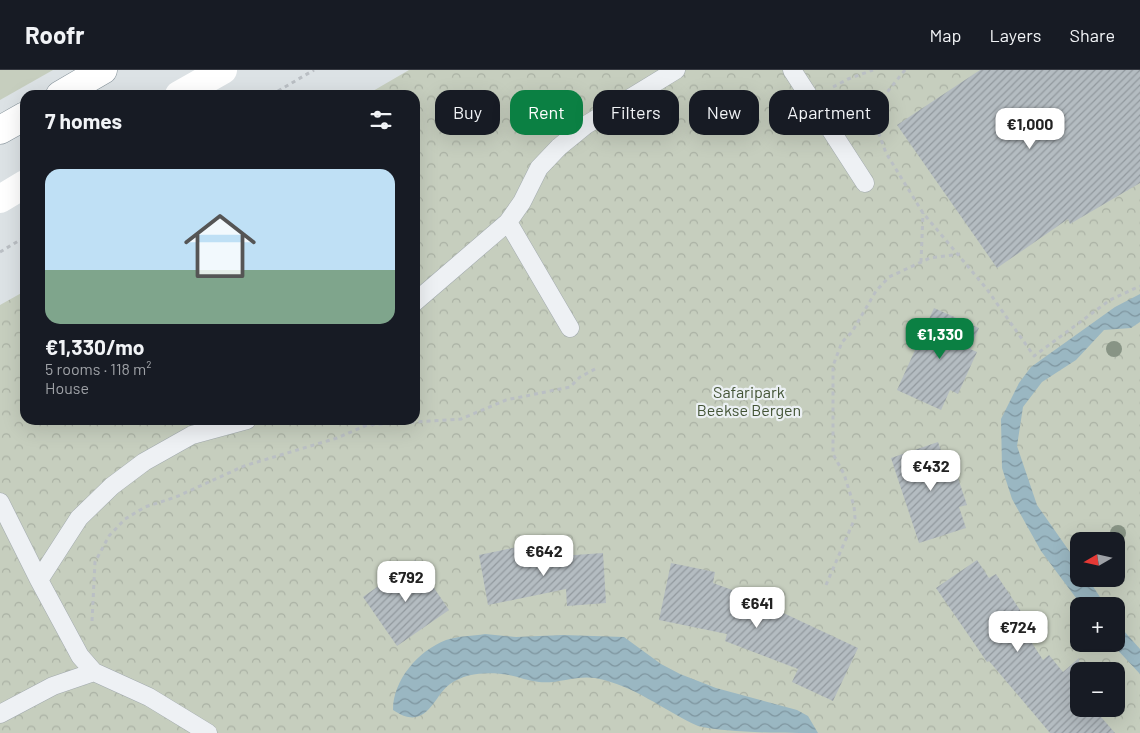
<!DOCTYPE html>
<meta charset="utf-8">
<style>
body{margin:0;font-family:Barlow,sans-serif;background:#20242c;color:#f1f3f6;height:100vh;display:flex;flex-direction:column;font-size:19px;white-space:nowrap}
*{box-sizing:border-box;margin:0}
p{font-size:16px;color:#9ea1a6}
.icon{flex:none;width:28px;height:28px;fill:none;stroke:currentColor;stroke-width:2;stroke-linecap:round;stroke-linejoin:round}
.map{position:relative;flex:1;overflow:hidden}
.side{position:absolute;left:20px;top:20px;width:400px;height:335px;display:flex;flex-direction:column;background:#171b24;border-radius:15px;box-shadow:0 5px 20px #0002}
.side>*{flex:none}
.banner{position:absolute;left:435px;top:20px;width:475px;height:45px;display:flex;gap:10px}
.needle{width:32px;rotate:261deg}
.buttons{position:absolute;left:1070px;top:462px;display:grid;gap:10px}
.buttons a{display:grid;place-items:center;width:55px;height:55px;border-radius:10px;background:#171b24;box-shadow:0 5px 20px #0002;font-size:25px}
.price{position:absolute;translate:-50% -42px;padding:0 11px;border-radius:10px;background:#fff;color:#222;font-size:16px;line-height:32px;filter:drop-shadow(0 1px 2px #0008)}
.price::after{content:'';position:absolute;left:50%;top:30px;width:15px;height:11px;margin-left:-8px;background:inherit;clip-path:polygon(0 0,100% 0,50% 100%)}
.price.on{background:#0b8043;color:#fff}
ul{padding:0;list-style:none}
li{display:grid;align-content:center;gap:10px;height:265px;padding:0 25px}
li+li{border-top:1px solid #363941}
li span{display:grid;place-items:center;height:155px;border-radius:15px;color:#555}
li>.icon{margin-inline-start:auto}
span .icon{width:90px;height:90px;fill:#fffc;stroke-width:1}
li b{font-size:21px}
h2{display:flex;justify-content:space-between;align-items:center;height:60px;padding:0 25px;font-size:21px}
.pill{padding:0 18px;border-radius:15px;background:#171b24;box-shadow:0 5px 20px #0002;font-size:18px;line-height:45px}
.pill.on{background:#0b8043;color:#fff}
header{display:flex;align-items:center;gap:30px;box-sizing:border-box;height:70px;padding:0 25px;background:#171b24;border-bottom:1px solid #363941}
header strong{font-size:24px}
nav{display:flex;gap:28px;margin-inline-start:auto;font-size:18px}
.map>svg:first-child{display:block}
.green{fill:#c6cebe}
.park{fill:url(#park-crowns);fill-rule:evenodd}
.water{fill:url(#water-waves)}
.building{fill:url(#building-hatch)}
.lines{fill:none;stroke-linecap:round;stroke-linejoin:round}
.lane-casing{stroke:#a2aaae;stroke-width:19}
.highway-casing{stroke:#85929a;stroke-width:29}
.path{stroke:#babfc4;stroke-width:3;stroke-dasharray:4 4;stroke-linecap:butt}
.lane{stroke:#eef1f4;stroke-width:18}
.secondary{stroke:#fff;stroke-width:28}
.highway{stroke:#fff;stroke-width:28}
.tree{fill:#889485}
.labels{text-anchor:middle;stroke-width:4.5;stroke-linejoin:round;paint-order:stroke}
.park-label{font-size:16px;fill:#435436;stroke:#ebf0f3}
</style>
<header>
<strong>Roofr</strong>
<nav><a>Map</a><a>Layers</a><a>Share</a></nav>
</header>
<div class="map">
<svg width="1140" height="663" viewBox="0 0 1140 663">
<defs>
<pattern id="park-crowns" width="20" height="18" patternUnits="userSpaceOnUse" patternTransform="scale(1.25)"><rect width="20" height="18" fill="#c6cebe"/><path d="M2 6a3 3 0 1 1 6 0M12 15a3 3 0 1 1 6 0" fill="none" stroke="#aab1a4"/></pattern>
<pattern id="water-waves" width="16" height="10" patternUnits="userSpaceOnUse" patternTransform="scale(1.25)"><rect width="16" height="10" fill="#9ab7c2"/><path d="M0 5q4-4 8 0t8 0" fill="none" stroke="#7e959f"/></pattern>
<pattern id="building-hatch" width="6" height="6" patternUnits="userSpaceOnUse" patternTransform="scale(1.25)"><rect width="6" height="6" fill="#b4bcc1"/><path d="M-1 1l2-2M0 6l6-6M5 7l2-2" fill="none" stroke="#92999e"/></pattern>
</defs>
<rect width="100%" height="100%" fill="#dce2e5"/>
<path class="green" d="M0,0H53L0,30Z"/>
<path class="park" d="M409,0H1140V663H0V235L25,221V350H415V25H366ZM1079,471H1116V509H1079ZM1079,536H1116V574H1079ZM1079,601H1116V639H1079Z"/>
<path class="water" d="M1140,224V252L1131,258L1104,260L1076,290L1042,312L1023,337L1017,376L1037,435L1079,495V509H1088L1106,536H1082L1041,481L1012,429L1002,398L1001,349L1019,313L1031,297L1115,237Z
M1116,552L1140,579V604L1112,574H1116Z
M485,564L516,567L563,565L624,567L661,594L680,604L716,618L797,640L808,646L818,663C786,663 725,663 698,656C663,640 634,615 595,608C577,605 557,614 539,612C529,611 519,607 509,605C490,602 467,602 450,614C433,626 427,663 393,640C393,610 418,581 446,570C458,566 473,566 485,564Z"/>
<path class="building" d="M980,0H1140V113L1070,154L1068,149L997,198L897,55Z
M934,238L979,258L970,279L977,282L958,324L950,320L941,340L897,320Z
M938,372L945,393L952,390L967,435L959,437L966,458L919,473L891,388Z
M517,477L519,489L603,483L606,533L567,536L566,519L488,535L479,485Z
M415,490L449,540L397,576L363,527Z
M977,490L989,508L996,504L1022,543L1015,547L1043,590L1049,585L1063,602L1079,588V639H1094L1115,663H1050L989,591L987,592L936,518Z
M671,493L715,502L713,513L779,537L777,540L858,578L833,631L792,612L798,599L725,571L727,564L659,550Z"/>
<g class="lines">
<g class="lane-casing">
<path id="lane" d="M792,0L865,113
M415,232L508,152
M570,258L508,152L522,132L539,98L559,77L586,55L676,0
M0,432L39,510
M0,644L53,616L94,602
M208,663L149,627L94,602L80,586L39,510L79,448L112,416L144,392L192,365L247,350"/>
</g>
<g class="highway-casing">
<path id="highway" d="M60,25L103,0
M0,60L25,46"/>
</g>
<path class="path" d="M905,0L884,26L877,39L879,64L886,83L923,143L986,218L1034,286L1110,230L1140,216
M833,17L848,9L873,0
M271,25L314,0
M0,182L25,167
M921,192L923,143
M826,515L855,448L854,436L844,404L833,384V296L842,272L852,262L876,221L889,207L930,188L960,184
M92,551L95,492L109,466L125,449L145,437L176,427L244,396L337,368L367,355L461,349L506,330L570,317L580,307L595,299"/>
<use href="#lane" class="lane"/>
<path class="secondary" d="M179,25L223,0
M0,129L25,114"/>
<use href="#highway" class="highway"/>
</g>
<g class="tree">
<circle cx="1114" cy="279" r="8"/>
<circle cx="1118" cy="463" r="8"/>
</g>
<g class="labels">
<g class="park-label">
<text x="749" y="328">Safaripark<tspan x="749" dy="18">Beekse Bergen</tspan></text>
</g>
</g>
</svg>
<div class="buttons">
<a><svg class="needle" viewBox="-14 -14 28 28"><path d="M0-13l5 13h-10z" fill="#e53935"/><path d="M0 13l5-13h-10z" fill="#9ea1a6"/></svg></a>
<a>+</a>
<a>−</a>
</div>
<b class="price" style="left:1030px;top:80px">€1,000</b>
<b class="price on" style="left:940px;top:290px">€1,330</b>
<b class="price" style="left:931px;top:422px">€432</b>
<b class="price" style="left:544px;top:507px">€642</b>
<b class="price" style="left:406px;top:533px">€792</b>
<b class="price" style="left:757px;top:559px">€641</b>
<b class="price" style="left:1018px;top:583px">€724</b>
<div class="banner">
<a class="pill">Buy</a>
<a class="pill on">Rent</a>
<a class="pill">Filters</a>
<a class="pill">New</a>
<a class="pill">Apartment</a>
</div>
<section class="side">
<h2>7 homes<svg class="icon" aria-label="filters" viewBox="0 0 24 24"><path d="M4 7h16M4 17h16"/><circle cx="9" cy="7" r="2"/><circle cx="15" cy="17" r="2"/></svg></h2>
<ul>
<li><span style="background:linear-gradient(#bfe0f5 65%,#7fa58c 0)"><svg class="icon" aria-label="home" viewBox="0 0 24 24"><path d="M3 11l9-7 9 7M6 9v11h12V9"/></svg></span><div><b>€1,330/mo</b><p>5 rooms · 118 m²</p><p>House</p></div></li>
</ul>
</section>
</div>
